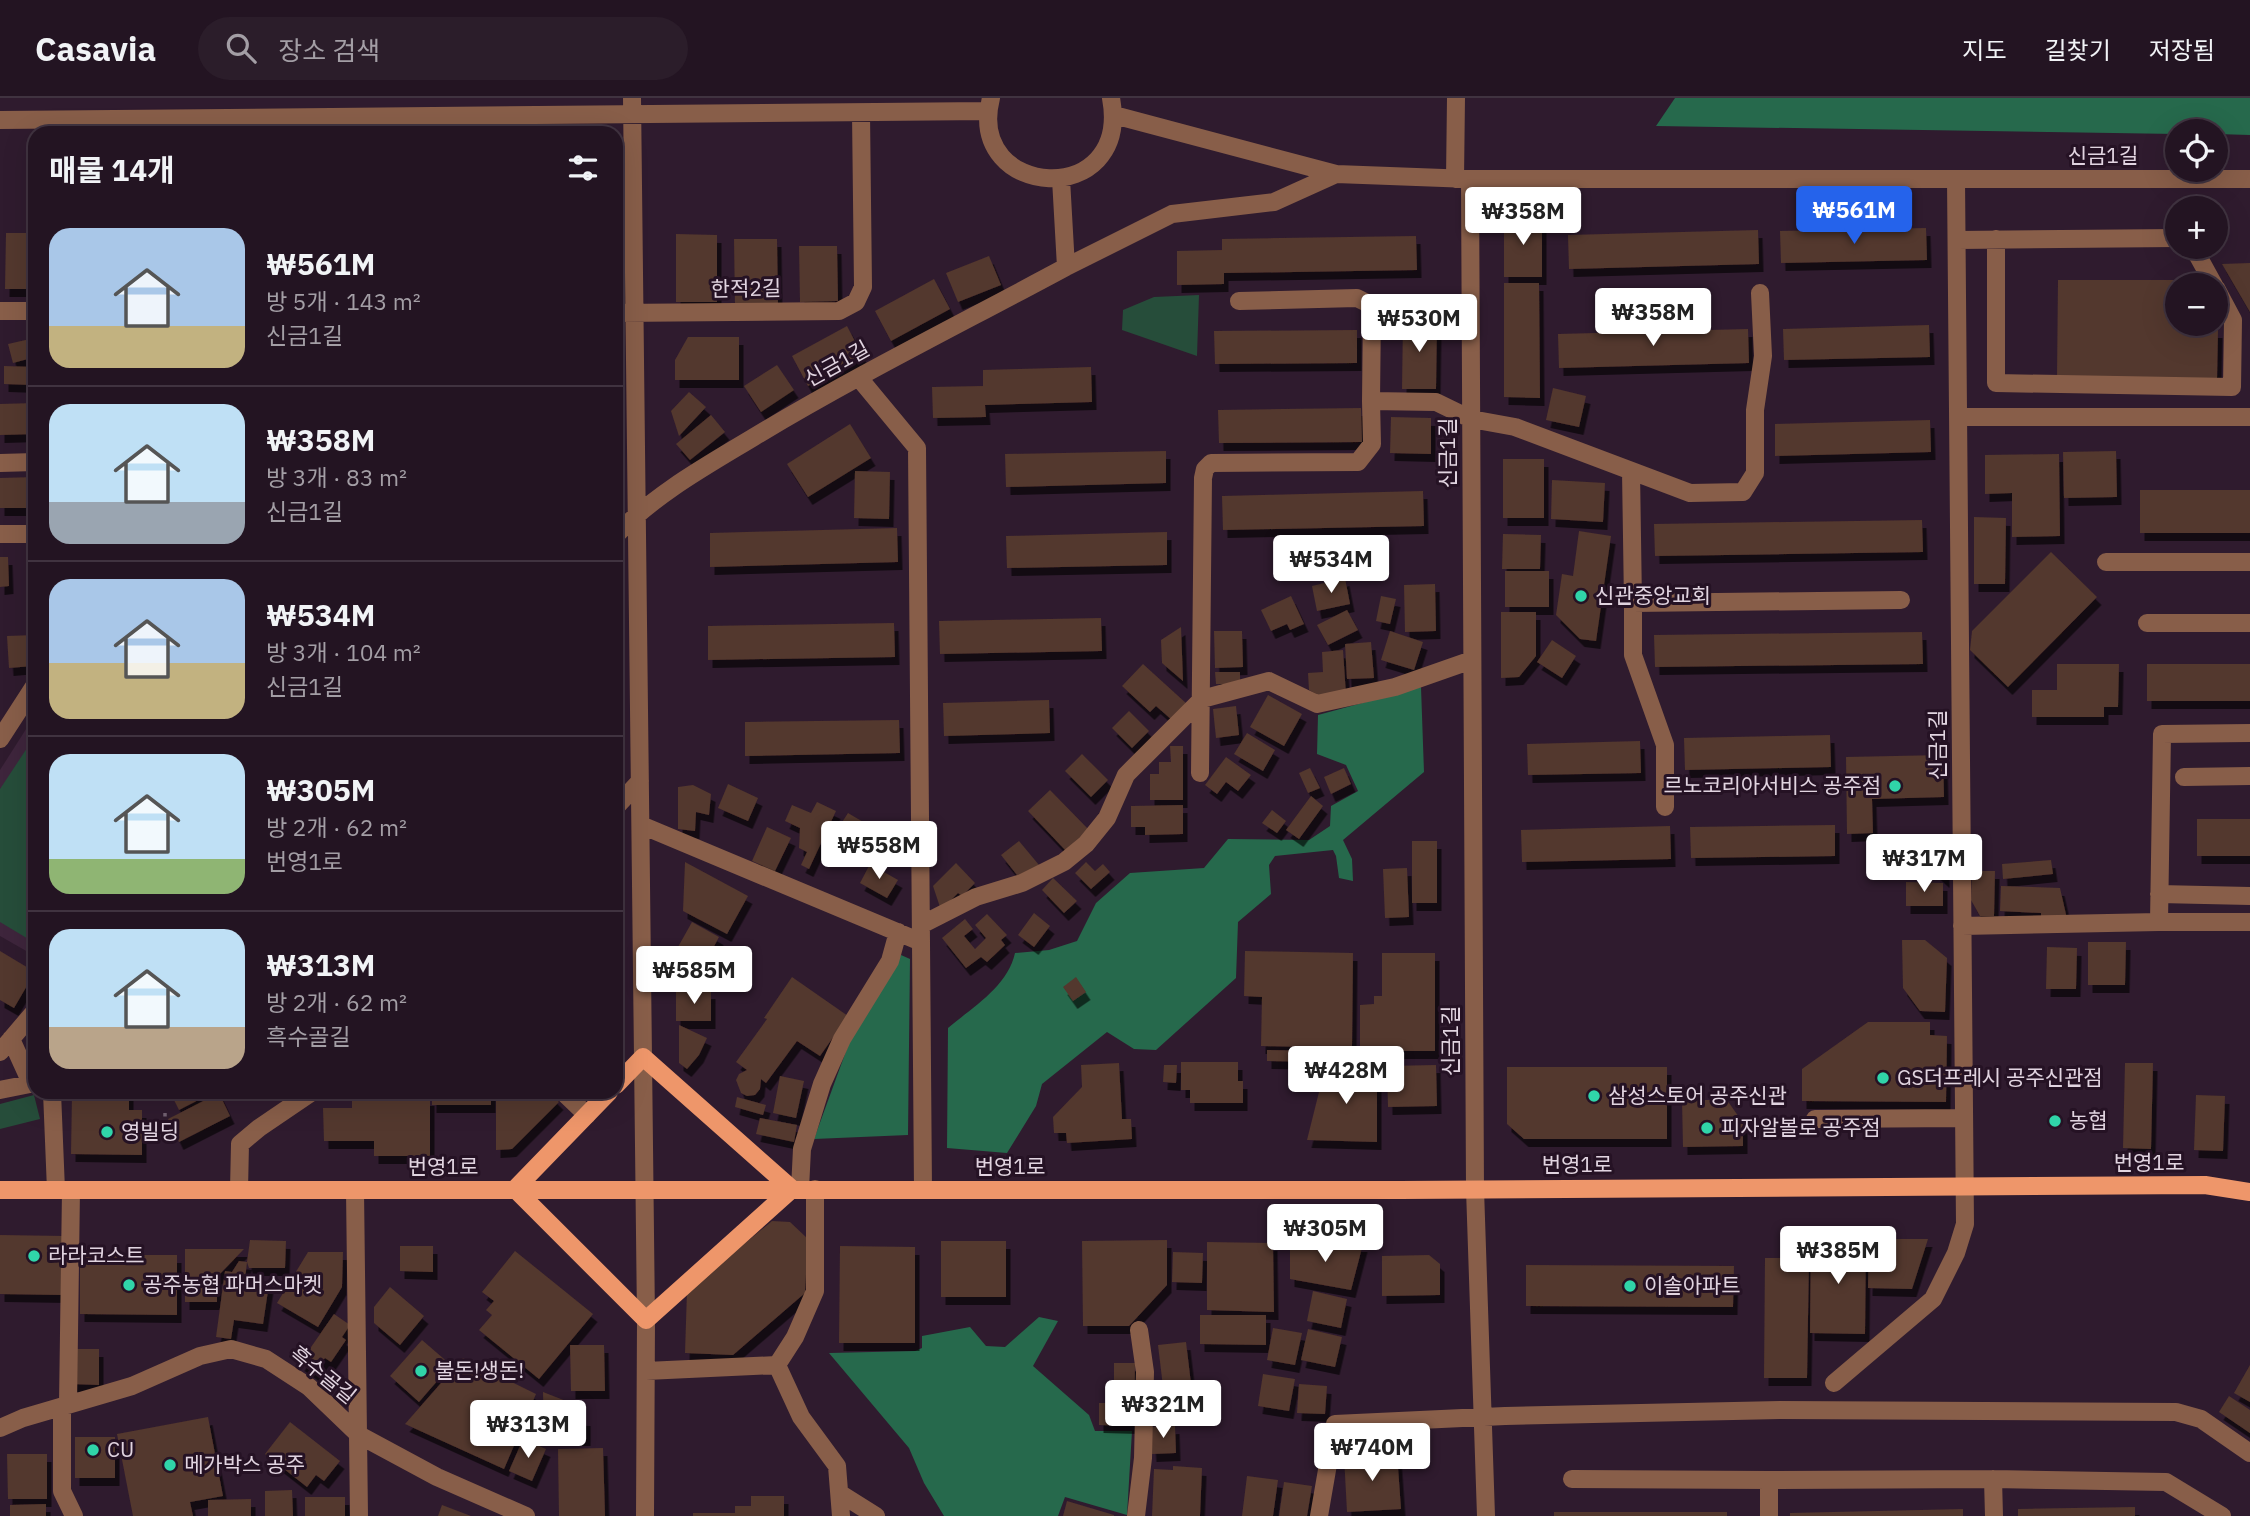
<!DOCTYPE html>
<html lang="ko">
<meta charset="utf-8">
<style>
body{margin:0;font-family:"IBM Plex Sans","Noto Sans KR",sans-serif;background:#2b1d2a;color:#f1f3f6;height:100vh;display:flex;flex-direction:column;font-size:26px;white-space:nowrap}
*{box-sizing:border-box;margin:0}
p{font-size:23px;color:#a39ea5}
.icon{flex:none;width:38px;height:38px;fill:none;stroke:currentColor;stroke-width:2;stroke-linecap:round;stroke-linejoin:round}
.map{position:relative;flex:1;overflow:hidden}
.sheet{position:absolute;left:28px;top:28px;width:595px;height:973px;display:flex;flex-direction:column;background:#231422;border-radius:21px;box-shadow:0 7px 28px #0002,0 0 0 2px #403340}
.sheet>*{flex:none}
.controls{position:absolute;left:2165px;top:21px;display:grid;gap:14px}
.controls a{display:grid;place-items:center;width:63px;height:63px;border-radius:50%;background:#231422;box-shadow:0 7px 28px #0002,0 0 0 2px #403340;font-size:35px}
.price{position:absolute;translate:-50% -60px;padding:0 16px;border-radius:7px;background:#fff;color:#222;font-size:23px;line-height:46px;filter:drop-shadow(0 2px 4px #0008)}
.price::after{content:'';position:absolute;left:50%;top:42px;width:21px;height:16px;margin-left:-10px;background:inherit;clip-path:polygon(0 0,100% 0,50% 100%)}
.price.active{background:#2563eb;color:#fff}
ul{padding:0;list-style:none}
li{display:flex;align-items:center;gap:21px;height:175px;padding:0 21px}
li+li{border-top:2px solid #403340}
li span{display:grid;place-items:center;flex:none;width:196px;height:140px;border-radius:21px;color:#555}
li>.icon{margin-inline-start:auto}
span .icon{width:84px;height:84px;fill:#fffc;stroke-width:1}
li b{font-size:30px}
h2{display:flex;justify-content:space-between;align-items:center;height:84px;padding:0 21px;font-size:30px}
header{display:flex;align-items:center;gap:42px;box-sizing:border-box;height:98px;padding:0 35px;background:#231422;border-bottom:2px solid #403340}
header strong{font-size:33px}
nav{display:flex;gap:38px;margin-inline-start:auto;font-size:24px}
.search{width:490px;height:63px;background:#2b1d2a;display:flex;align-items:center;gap:18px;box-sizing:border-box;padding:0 24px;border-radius:38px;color:#a39ea5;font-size:26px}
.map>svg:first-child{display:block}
.built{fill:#3e253c}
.green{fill:#264d3a}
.forest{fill:#26694c}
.building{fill:#53372d;filter:url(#shadow)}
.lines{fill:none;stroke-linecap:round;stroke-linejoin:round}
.path{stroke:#736272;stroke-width:3.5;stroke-dasharray:3.5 5;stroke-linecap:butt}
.minor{stroke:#885e49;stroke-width:18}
.major{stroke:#ee966a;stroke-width:18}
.poi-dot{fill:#30d4a9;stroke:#251224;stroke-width:2.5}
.labels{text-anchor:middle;stroke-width:6;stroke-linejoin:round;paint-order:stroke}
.street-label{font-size:21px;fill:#e1d4e0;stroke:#251224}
.poi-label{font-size:21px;fill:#e1d4e0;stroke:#251224;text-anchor:start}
</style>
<header>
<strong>Casavia</strong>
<div class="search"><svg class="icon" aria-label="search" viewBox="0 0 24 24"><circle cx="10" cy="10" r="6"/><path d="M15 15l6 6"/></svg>장소 검색</div>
<nav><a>지도</a><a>길찾기</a><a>저장됨</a></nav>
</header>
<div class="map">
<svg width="2250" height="1418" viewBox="0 0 2250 1418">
<defs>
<filter id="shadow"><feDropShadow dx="4.5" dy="8" stdDeviation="0" flood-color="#0009"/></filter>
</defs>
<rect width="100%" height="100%" fill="#2f1b2e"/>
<path class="built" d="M35,617V858L0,838V672Z"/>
<path class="green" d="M1199,197L1197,258L1122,232L1123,212L1154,199Z
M35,638V845L0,824V691Z
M34,997L40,1021L0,1031V1006Z"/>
<path class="forest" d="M1675,0H2250V37L2216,36V33H2177V36L1656,28Z
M1421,589L1424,674L1343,742L1352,761L1353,783L1339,780L1336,758L1333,752L1275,758L1269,767L1271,796L1238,824L1236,880L1156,952L1134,951L1107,934L1042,986L1036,1008L1007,1055L947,1050L948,930C973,909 1008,888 1015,855L1049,852L1077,843L1096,805L1130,775L1204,770L1228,741L1309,742L1330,728L1331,708L1358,693L1346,667L1317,656L1318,617Z
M901,857L910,861L908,1037L814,1041L849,945Z
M1039,1219L1058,1223L1033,1268L1089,1317L1095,1333H1132L1127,1417L1065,1399L1058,1418H944L924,1385L909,1350L829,1255L915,1253L922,1250V1238L970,1229L986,1248L1005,1249Z"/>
<path class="building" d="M1542,119V179H1504V120Z
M1926,130L1927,162L1781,165L1780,133Z
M1758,132L1759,166L1569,171L1568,137Z
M6,135H35V191H5Z
M676,136L717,137V204H676Z
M1416,138L1417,172L1224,175V186L1177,187V153L1222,152V141Z
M734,141H777L778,208H735Z
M799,148H837L838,203L800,204Z
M989,158L1001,187L958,204L946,175Z
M2250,165V214L2222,166Z
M934,181L950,211L891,243L875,213Z
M2058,182H2196V187H2177V226H2196V232H2218L2217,281L2057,279Z
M1504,185H1539L1540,300L1504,299Z
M1403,222H1437L1436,291H1402Z
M1929,227L1930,259L1784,262L1783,231Z
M847,228L863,259L808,288L792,258Z
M1748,231L1749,265L1559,270L1558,236Z
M1357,232V265L1215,266L1214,233Z
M688,239H739V282H675V262Z
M30,241L35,259L13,265L8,246Z
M777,267L794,292L761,314L744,288Z
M4,268L34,269L33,287L4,286Z
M1091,269L1092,304L985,307L986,319L933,320L932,289L983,288V272Z
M1553,290L1586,298L1579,329L1546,322Z
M689,294L706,309L679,338L671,313Z
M35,305V336L0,337V306Z
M1361,310L1362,344L1219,345L1218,312Z
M711,317L725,334L690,362L676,346Z
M1391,319L1431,320V356L1390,355Z
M1930,322L1931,354L1775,358V326Z
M850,326L871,360L808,399L787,366Z
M1166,353V385L1006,389L1005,356Z
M2116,353L2117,399L2064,400L2063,354Z
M2059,356L2060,438L2012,439V395L1985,396V357Z
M1503,361H1544V420H1503Z
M855,373L890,374L889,421L854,420Z
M35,379V410H0V380Z
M1552,382L1605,385L1603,424L1551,421Z
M2140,392H2250V435H2140Z
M1423,393L1424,428L1223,432L1222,398Z
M1974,419L2006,420L2005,486H1974Z
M1922,422L1923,454L1655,458L1654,426Z
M897,430L898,464L710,469V435Z
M1579,433L1611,438L1596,543L1580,541L1556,517L1562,476L1573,478Z
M1167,434V467L1007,470L1006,438Z
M1503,436L1541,437L1540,471H1502Z
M2051,454L2097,499L2008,589L1970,552L1972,533Z
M0,459H8L9,488L0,489Z
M1505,473H1549V509H1505Z
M1345,480L1350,506L1317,513L1312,488Z
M1435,486L1436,533L1405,534L1404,487Z
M1291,498L1304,526L1290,532L1287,526L1271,533L1261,512Z
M1381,498L1396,501L1390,526L1376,523Z
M1347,512L1358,532L1328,547L1317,527Z
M1501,514H1536V558L1519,579L1501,580Z
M1101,520L1102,553L940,556L939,523Z
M894,525L895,559L708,562V528Z
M1181,529L1183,583L1162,565L1161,542Z
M1214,533H1242L1243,569L1215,570Z
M1390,533L1423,544L1414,572L1381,562Z
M1922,534L1923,566L1655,569L1654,537Z
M35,537V553H32L33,568L9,570L7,538Z
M1552,542L1576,558L1562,580L1537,564Z
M1371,544L1374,580L1347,581L1345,546Z
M1343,552L1346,597L1321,599L1309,592L1308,575L1323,574L1322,554Z
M1143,566L1187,606L1172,622L1156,608L1150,614L1122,588Z
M2057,566H2119L2118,609H2104V619H2032V592H2057Z
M2147,566H2250V603H2147Z
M1215,574H1240V586H1216Z
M1268,597L1302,616L1284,648L1250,629Z
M1049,602L1050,635L944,638L943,605Z
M1236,608L1239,637L1216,640L1213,611Z
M1129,613L1149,633L1132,650L1112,630Z
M899,622L900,655L745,658V624Z
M1247,635L1275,652L1263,673L1234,656Z
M1830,637L1831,669L1685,672L1684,640Z
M1640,643L1641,675L1528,677L1527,646Z
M1170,648H1183V702H1150V676H1159V664H1171Z
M1082,656L1108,682L1091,699L1065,673Z
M1943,657L1944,699L1872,701L1873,735L1847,736L1846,659Z
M1226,659L1251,677L1238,693L1226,684L1217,696L1205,687Z
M1310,670L1320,690L1308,695L1299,675Z
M1344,670L1351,686L1331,696L1324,679Z
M728,686L758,700L748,723L718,710Z
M693,687L711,696L709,717L696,714L695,733L678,731V689Z
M1050,692L1090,733L1067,754L1028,713Z
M1311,698L1323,708L1299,741L1286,732Z
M817,704L836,713L809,771L801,767L807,754L799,750L800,730L785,723L792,707L811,715Z
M1183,707V736L1145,737V729H1131V708Z
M1272,712L1286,723L1277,735L1262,725Z
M848,715L875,731L862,753L849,745L853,737L839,729Z
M2197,721H2250V758H2197Z
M1835,727V758L1691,760L1690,729Z
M1670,728L1671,761L1522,764L1521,732Z
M767,729L791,740L775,773L752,763Z
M1944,736L1945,782L1896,737Z
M1019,743L1039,767L1021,782L1001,757Z
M1412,743H1437V805H1412Z
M2051,762L2053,776L2003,781L2002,766Z
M685,764L748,798L727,836L683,813Z
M1086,764L1095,773L1103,766L1110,774L1091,791L1075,775Z
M956,765L975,785L962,798L958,795L941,812L933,788Z
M870,766L898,782L887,800L860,785Z
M1407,770L1409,819L1385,820L1383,771Z
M1972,773H1995L1994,818H1980L1971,802Z
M1053,780L1077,803L1064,815L1042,792Z
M1906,784L1943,785V808H1906Z
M2001,788L2060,790L2067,821H2041V815L2000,813Z
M1034,815L1050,828L1034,849L1018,837Z
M987,816L1007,837L1001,842L1005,847L987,864L981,859L966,870L942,840L965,821L973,831L964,838L975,851L986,840L975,827Z
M692,824L719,839L703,869L684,868L678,849Z
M1902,842H1925L1947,860L1945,914L1920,913L1903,890Z
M2088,844H2126L2125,887H2088Z
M2047,849L2077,850L2076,891H2046Z
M0,853L35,874L14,910L0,902Z
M1245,853L1353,855L1352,950L1261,948L1262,899L1244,898Z
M1382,855H1435V953H1360V907L1374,906V898H1382Z
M792,879L848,918L820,958L797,943L766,985L761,981L760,991L755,997L747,998L741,995L736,982L739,976L747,972L736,964L767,921L764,920Z
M1076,879L1086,894L1073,903L1063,889Z
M711,893V923H676V894Z
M1868,924H1930V937L1947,938L1946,1004L1802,1003V971Z
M679,927L707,940L699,957L687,971L679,965Z
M1267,952L1323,953V964L1267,963Z
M1181,964H1238V983H1243V1005H1190V992H1181Z
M1119,965L1122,1021H1131L1132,1041L1067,1045L1066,1035H1054L1053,1019L1082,989L1081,967Z
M2125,965H2153L2151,1051L2123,1050Z
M1164,967H1177L1176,985L1163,984Z
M1436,967L1437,1008L1388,1009L1387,968Z
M1507,969H1667V1041H1524L1507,1026Z
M1325,970H1377V1044L1307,1042Z
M780,978L804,983L796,1020L773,1015Z
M87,994H129V1012H142V1057L71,1056L72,996Z
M170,994H214L179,1012Z
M352,994H374V1000H430V1058H374V1043H324L323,1010H352Z
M432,994H491V1007H432Z
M504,994H549L559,1004L512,1051L496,1052V1002Z
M219,995L230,1018L179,1044L168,1021Z
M2196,997L2225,998L2223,1053L2194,1052Z
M737,999L766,1007L763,1017L735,1009Z
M1682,1002H1727L1743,1025V1048L1683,1049Z
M760,1020L797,1027L794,1044L756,1036Z
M772,1123L790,1124L808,1141L805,1195L733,1257L685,1255L687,1193Z
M0,1137L65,1138L63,1197L0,1196Z
M1811,1140L1866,1141L1865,1236L1810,1235Z
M1869,1141H1928L1912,1191L1868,1190Z
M250,1142L286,1143L285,1170H249L247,1164Z
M1167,1142V1187L1129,1228H1083L1082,1143Z
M941,1143H1006V1199H941Z
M1207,1144L1273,1145L1274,1214L1207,1212Z
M1290,1146H1363L1351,1192L1290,1181Z
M400,1148H433V1174L400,1173Z
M840,1148L915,1149V1245H839Z
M185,1151H244L217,1179V1204H185Z
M515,1153L593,1216L539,1281L479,1232L492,1217L486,1212L494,1203L482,1194Z
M308,1154H343L342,1189L318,1229L277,1205Z
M1173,1154L1203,1155L1202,1185L1172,1184Z
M80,1157H177V1217L80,1216Z
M1429,1157L1440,1166V1197L1382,1198V1158Z
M1765,1160H1809L1807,1280H1764Z
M239,1163L247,1164L245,1182L269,1186L263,1226L234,1222L231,1241L216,1239L225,1173L232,1174Z
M1526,1167L1734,1168L1733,1209L1526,1208Z
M390,1189L424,1218L400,1247L374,1225V1209Z
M1313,1193L1347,1201L1341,1230L1307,1223Z
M334,1216L350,1227L342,1239L346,1242L331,1264L325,1260L314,1275L300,1265Z
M1200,1217H1266V1247L1200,1246Z
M1273,1230L1302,1235L1295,1267L1267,1262Z
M1308,1231L1342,1239L1335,1269L1301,1262Z
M422,1242L451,1267L419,1304L390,1278Z
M1186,1244L1192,1294L1164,1297L1158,1247Z
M570,1247H604L605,1293H571Z
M73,1251H99V1287L72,1286Z
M463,1260L536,1296L504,1371L405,1326Z
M1114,1265H1135L1134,1328L1099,1327V1305H1114Z
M2250,1267V1304L2234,1295Z
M1263,1276L1295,1281L1289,1313L1258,1308Z
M1299,1286L1327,1288L1325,1316L1297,1315Z
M543,1294L566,1303V1319L586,1320V1340H544Z
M2229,1298L2250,1312V1335L2219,1314Z
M208,1319L223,1398L190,1404L193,1418H133L117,1336Z
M290,1324L340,1363L324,1383L316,1377L307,1389L265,1356Z
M1175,1328L1176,1355L1152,1356L1150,1329Z
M75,1339H115V1380H75Z
M523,1341L546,1351L532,1383L509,1373Z
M603,1350L605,1418H559L558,1351Z
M1397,1355L1401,1411L1347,1414L1344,1358Z
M7,1356H47V1401H8Z
M1173,1368L1202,1370L1200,1418H1152L1154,1371L1173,1372Z
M1247,1378L1278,1382L1273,1418H1242Z
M1284,1384L1312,1388L1307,1418H1279Z
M292,1392L293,1418H265V1393Z
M751,1398H784V1418H693V1415H735V1408H751Z
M305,1399H345V1418H305Z
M251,1401V1418H208V1402Z
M1067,1403L1114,1417V1418H1063Z
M46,1406V1418H10V1407Z
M442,1407L471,1418H438Z
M2135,1409V1418H2018V1411Z
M1963,1411V1418H1790V1415Z
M1554,1414H1727V1418H1554Z"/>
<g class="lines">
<path class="path" d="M165,1015V1049"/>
<path class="minor" d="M632,0L646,1222L645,1418
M991,0C965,102 1132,112 1111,0
M1114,17L1336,76
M0,22L988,13
M1455,81L1456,0
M1470,81L1475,1091L1486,1418
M1996,141V285L2232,289L2233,222L2216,190
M1957,142L2177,140
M2193,149L2214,187
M1066,169L1172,116L1274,104L1336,76L1470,81H2250
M1239,203L1357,200L1367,205L1372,212L1371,303
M0,213H35
M616,215L839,213L856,204L863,189L861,15
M859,280L917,350L923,1091
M1959,319H2250
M0,365L35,364
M1631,373L1633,505L1901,502
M0,436H35
M616,437C655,396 706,368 754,339C855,278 962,225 1066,169L1061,81
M2106,464H2250
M1633,505V557L1665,647V709
M2147,525H2250
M0,641L35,587
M1200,675L1203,380L1205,371L1211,365L1358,364L1372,346L1371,303L1436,304L1471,321L1515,329L1690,395L1743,394L1755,375V312L1763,258L1760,195
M2184,679L2250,678
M616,709L640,683
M641,727L921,844
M2159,796L2250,798
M2159,824H2250
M921,827L976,799L1022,785L1064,764L1086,746L1107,720L1126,677L1202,601L1269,583L1317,606L1395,589L1472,562
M1962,828L2159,824L2162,636L2250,635
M11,941L31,985
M0,954L35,913
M0,992L35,985
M52,994L56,1092
M563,994L587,1017
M1815,1021L1963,1020
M800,1091L802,1051L822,986L842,941L890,863L898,834
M239,1092L240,1046L259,1030L312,994
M355,1092L359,1418
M777,1267L795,1239L815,1193V1091
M646,1273L777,1267L801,1319L837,1368L841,1418
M1834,1285L1933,1201L1956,1155L1965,1126L1956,81
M68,1307L71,1092
M62,1309V1393L74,1418
M0,1330L23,1320L132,1288L200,1258L231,1251L266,1261L309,1289L359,1337L437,1379L526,1418
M1572,1381L1769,1382V1418
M1993,1381L1994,1418
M1769,1382L1993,1381L2166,1384L2222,1418
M841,1396L876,1418
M1136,1418L1143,1360L1145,1274L1139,1232
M1319,1418L1335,1326L1505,1318L1780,1312L2176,1314L2201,1321L2250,1355"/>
<path class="major" d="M609,994L515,1091L646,1222L792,1091L643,959L616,987
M0,1092H1400L2205,1087L2250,1094"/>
</g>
<g class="poi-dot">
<circle cx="1581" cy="498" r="7"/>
<circle cx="1895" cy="688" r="7"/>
<circle cx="1883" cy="980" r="7"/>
<circle cx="1594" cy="998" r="7"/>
<circle cx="2055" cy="1023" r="7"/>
<circle cx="1707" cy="1030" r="7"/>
<circle cx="107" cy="1034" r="7"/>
<circle cx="34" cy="1158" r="7"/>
<circle cx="129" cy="1187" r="7"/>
<circle cx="1630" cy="1188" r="7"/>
<circle cx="421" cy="1273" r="7"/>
<circle cx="93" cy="1352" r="7"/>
<circle cx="170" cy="1367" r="7"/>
</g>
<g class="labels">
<g class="street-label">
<text x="2103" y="65">신금1길</text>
<text transform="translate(746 191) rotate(-1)" y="7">한적2길</text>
<text transform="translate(837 266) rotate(-29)" y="7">신금1길</text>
<text transform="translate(1448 355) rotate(-90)" y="7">신금1길</text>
<text transform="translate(1938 647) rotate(-90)" y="7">신금1길</text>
<text transform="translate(1451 943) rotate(-90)" y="7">신금1길</text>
<text x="2149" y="1072">번영1로</text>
<text x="1577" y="1074">번영1로</text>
<text x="443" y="1076">번영1로</text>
<text x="1010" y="1076">번영1로</text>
<text transform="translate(323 1277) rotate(39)" y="7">흑수골길</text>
</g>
<g class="poi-label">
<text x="1595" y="505">신관중앙교회</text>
<text x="1881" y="695" text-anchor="end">르노코리아서비스 공주점</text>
<text x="1897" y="987">GS더프레시 공주신관점</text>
<text x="1608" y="1005">삼성스토어 공주신관</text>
<text x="2069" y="1030">농협</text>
<text x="1721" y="1037">피자알볼로 공주점</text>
<text x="121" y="1041">영빌딩</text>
<text x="48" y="1165">라라코스트</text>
<text x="143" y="1194">공주농협 파머스마켓</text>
<text x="1644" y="1195">이솔아파트</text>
<text x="435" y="1280">불돈!생돈!</text>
<text x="107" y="1359">CU</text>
<text x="184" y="1374">메가박스 공주</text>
</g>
</g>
</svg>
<div class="controls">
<a><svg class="icon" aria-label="locate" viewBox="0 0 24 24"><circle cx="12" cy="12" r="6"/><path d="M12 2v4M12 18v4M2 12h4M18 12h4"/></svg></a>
<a>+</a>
<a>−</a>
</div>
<b class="price active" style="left:1854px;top:148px">₩561M</b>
<b class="price" style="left:1523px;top:149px">₩358M</b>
<b class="price" style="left:1653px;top:250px">₩358M</b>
<b class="price" style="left:1419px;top:256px">₩530M</b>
<b class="price" style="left:1331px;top:497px">₩534M</b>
<b class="price" style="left:879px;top:783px">₩558M</b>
<b class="price" style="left:1924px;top:796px">₩317M</b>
<b class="price" style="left:694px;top:908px">₩585M</b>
<b class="price" style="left:1346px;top:1008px">₩428M</b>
<b class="price" style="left:1325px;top:1166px">₩305M</b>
<b class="price" style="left:1838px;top:1188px">₩385M</b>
<b class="price" style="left:1163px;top:1342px">₩321M</b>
<b class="price" style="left:528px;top:1362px">₩313M</b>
<b class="price" style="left:1372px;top:1385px">₩740M</b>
<section class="sheet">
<h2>매물 14개<svg class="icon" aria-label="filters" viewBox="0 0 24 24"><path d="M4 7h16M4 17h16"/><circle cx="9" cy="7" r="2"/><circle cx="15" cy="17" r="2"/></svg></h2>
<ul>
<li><span style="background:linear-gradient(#a9c7e8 70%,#c2b280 0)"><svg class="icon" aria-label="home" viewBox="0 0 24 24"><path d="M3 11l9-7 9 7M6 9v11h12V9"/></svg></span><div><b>₩561M</b><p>방 5개 · 143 m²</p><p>신금1길</p></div></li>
<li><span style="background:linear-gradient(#bfe0f5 70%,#9aa5b1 0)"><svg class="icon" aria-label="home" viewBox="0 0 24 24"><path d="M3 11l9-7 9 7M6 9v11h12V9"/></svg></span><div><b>₩358M</b><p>방 3개 · 83 m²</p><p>신금1길</p></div></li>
<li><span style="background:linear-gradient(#a9c7e8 60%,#c2b280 0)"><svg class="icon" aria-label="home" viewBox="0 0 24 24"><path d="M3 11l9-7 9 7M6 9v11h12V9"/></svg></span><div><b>₩534M</b><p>방 3개 · 104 m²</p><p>신금1길</p></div></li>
<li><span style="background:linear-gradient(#bfe0f5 75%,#8fb573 0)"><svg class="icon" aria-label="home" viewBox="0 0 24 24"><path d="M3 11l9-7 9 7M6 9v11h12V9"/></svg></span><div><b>₩305M</b><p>방 2개 · 62 m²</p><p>번영1로</p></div></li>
<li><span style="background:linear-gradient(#bfe0f5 70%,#b9a48a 0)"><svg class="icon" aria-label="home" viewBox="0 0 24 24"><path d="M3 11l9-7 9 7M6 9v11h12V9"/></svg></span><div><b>₩313M</b><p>방 2개 · 62 m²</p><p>흑수골길</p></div></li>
</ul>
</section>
</div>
